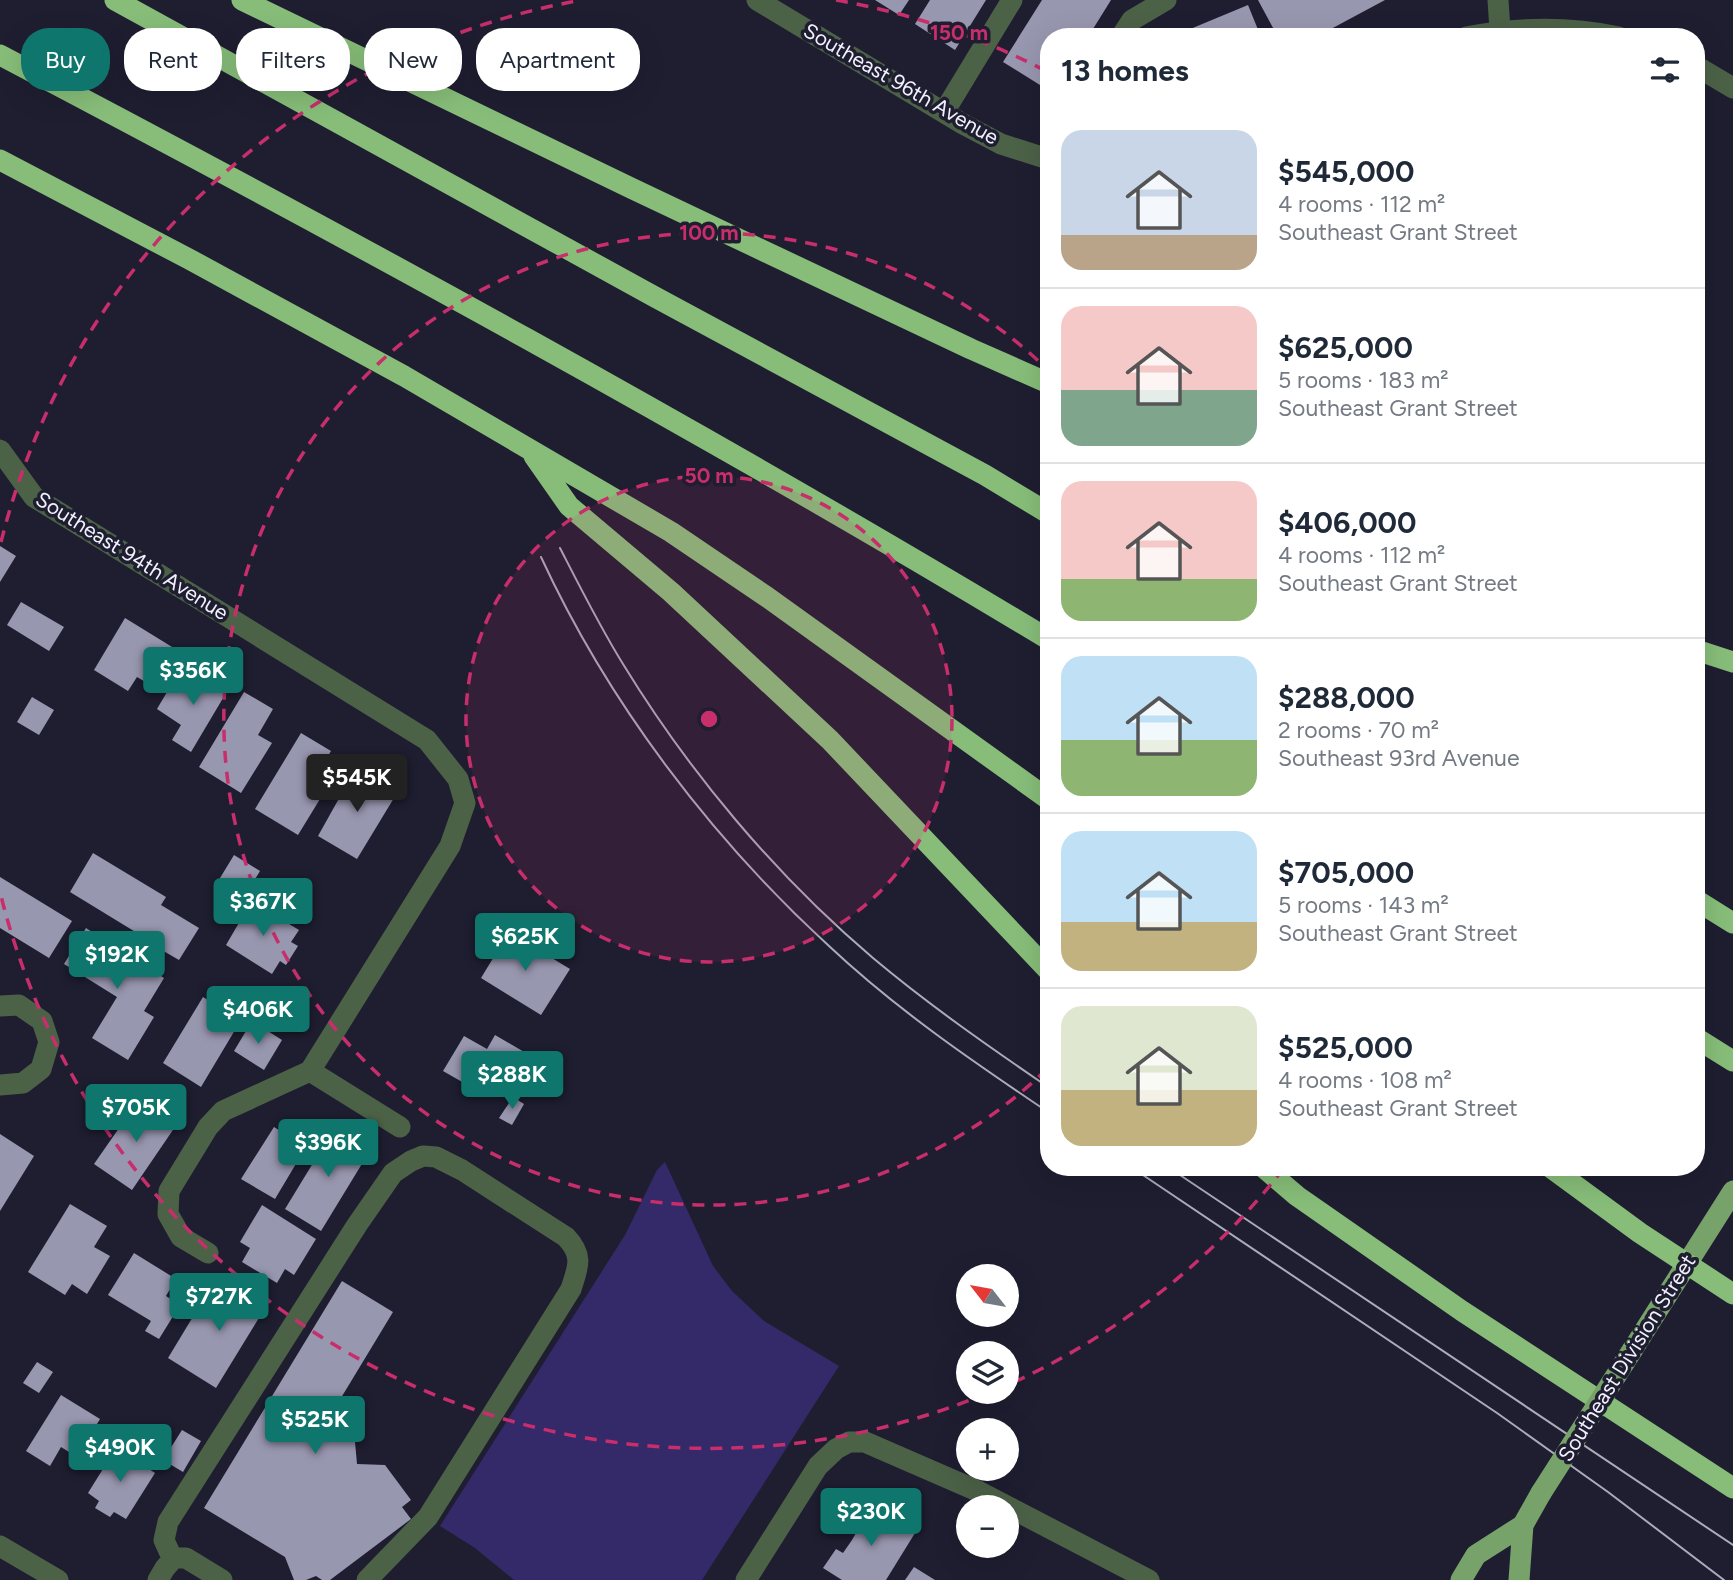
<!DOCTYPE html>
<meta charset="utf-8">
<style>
body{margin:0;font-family:Figtree,sans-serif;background:#f2f2f3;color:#1f2937;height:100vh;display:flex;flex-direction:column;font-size:26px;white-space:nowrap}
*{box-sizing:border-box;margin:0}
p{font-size:23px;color:#747a83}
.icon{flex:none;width:38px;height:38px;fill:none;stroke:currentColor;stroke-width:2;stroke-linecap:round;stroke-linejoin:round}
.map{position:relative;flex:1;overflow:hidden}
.sheet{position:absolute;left:1040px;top:28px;width:665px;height:1148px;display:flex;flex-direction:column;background:#fff;border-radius:28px;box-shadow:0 7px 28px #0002}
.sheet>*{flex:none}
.banner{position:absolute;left:21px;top:28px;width:665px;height:63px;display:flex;gap:14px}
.needle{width:46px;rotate:301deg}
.fabs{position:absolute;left:956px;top:1264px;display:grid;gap:14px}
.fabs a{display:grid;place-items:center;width:63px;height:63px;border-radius:50%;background:#fff;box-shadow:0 7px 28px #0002;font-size:35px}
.price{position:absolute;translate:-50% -60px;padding:0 16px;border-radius:7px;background:#0f766e;color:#fff;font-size:23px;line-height:46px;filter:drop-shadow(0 2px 4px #0008)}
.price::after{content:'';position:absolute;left:50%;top:42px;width:21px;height:16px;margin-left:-10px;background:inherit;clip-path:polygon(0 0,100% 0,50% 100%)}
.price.selected{background:#222;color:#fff}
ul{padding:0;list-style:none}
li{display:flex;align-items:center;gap:21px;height:175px;padding:0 21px}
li+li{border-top:2px solid #e0e1e3}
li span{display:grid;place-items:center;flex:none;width:196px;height:140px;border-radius:21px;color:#555}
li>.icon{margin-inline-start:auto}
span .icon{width:84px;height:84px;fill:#fffc;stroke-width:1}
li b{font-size:30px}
h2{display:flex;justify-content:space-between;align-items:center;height:84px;padding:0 21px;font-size:30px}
.pill{padding:0 24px;border-radius:28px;background:#fff;box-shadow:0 7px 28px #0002;font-size:24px;line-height:63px}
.pill.selected{background:#0f766e;color:#fff}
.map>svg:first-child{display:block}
.green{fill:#342969}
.building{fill:#9897b0}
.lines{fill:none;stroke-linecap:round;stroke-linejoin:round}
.minor{stroke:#4c6247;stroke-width:21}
.major{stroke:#77a36b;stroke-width:21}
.highway{stroke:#87bd79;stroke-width:21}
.tram{stroke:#acabba;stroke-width:2}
.major-bridge{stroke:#77a36b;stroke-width:21}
.ring{fill:none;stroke:#c72e6b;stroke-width:3.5;stroke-dasharray:12 9}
.labels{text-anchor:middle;stroke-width:7;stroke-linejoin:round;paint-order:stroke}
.street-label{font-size:21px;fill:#f1f1fe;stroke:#1f1e31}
.centre{fill:#c72e6b;stroke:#1f1e31;stroke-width:3.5}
.ring-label{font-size:21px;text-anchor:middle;font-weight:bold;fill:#c72e6b;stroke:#1f1e31;stroke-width:7;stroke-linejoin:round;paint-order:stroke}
</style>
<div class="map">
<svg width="1733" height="1580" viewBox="0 0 1733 1580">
<rect width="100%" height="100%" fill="#1f1e31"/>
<path class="green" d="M665,1162L713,1266L732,1291L764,1321L839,1366L702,1580H514L475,1548L440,1526L625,1235L657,1170Z"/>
<path class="building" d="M875,0H909L899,15Z
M930,0H986L955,50L915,24Z
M1042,0H1111L1088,37H1048V90L1003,62Z
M1258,0H1385L1316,37H1278Z
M1248,5L1261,37H1171Z
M0,546L16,556L0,582Z
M21,602L64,627L49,651L7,625Z
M125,618L177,650L154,687L137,677L128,691L94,670Z
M213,672L232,683L191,752L172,740L181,725L157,709L177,675L202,690Z
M244,692L273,709L258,735L272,743L241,793L199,767Z
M32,697L54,710L39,735L17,722Z
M301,733L331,751L318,773L331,781L298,835L255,809Z
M356,768L397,793L357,859L318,836Z
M93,853L166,897L161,905L199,928L179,960L141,938L142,936L70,892Z
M234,855L260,871L243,899L217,883Z
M0,877L72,921L49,958L0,928Z
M253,902L299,930L291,942L298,946L286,965L280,961L272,974L226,945L240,921L232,916L239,905L247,910Z
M86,928L164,978L144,1011L154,1017L128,1060L92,1038L117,997L64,964Z
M509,932L570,969L541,1015L481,978Z
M203,997L241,1020L201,1087L163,1063Z
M252,1021L282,1040L264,1070L234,1051Z
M495,1035L531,1056L521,1074L504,1063L491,1084L478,1076L471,1087L443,1071L464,1036L487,1049Z
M513,1097L524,1104L512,1125L499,1118Z
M140,1098L177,1124L132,1190L94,1164Z
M274,1127L306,1147L275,1199L241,1179Z
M335,1127L371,1149L321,1231L285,1209Z
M0,1134L34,1156L0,1211Z
M70,1204L107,1226L94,1247L110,1256L87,1294L72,1284L65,1295L28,1272Z
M262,1205L316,1239L294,1275L285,1269L277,1283L242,1262L250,1248L240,1242Z
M134,1253L176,1279L166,1296L180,1305L159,1339L145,1331L151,1321L108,1295Z
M234,1277L270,1300L216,1388L168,1358L197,1310L209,1318Z
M342,1281L393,1312L324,1426H340L355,1442L357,1464L385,1465L411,1500L402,1507L411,1519L330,1580H322L316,1576L306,1580H294L285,1557L204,1508Z
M37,1362L53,1372L39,1393L23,1383Z
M61,1395L100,1419L77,1457L61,1447L50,1466L26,1451Z
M182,1430L201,1441L183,1472L163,1460Z
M113,1445L155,1473L126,1519L114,1512L110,1517L95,1508L99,1501L88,1493L106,1464L103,1461Z
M866,1502L915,1533L886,1580H842L823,1568L836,1549L843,1553L852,1540L860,1526L853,1521Z
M914,1567L935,1580H905Z"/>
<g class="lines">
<path class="minor" d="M757,0L963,124L1001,144L1048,159
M1498,0L1500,30
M1121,37L1132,20L1166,0
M1466,37C1518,27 1567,26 1619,37
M1696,66L1733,88
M944,112L1012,0
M0,450L34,497L427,740L458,779L465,803L450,846L310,1071L223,1111L208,1127L169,1191L168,1214L181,1237L208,1253
M0,1006L19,1005L42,1021L49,1042L41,1069L23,1083L0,1085
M310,1071L400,1127
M0,1546L58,1580
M173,1560L164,1540L168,1522L357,1225L393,1173L411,1161L423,1156L436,1157L462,1170L566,1237C584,1256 578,1267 571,1289L428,1517L367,1580
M158,1580L165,1568L174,1558H186L222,1580
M746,1580L818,1466L836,1449L849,1442H865L980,1492L1149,1580"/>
<path class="major" d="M1633,1349L1733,1191
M1461,1580L1476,1555L1523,1525
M1519,1580L1523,1525L1541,1493"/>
<path class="highway" d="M115,0L655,297L985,475L1048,513
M242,0L633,189L971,349L1048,383
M0,55C354,241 706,433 1048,639
M0,160L189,259L404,376L671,532L767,597L1048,799
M534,456L569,506L671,592L830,740L1048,970
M1696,650L1733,662
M1696,900L1733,923
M1696,1038L1733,1061
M1263,1167L1297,1196L1462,1311L1733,1488
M1550,1167L1640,1233L1733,1294"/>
<path class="tram" d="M560,548C580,587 600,627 623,664C689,772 776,876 873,958C929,1005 988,1046 1048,1087
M541,557C608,702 711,838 829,946C896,1009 972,1061 1048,1112
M1131,1167L1497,1413L1608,1492L1724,1580
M1168,1167L1733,1545"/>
<path class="major-bridge" d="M1541,1493L1633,1349"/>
</g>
<circle cx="709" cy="719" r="243" fill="#c72e6b" fill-opacity=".12"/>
<g class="ring">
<circle cx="709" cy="719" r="243"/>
<path d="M1047 1069A486 486 0 1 1 1047 369"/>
<path d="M1284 1168A730 730 0 0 1 1012 1383M988 1393A730 730 0 0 1 1 896M1 542A730 730 0 0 1 582 0M836 0A730 730 0 0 1 1046 71"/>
</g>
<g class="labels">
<g class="street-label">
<text transform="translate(901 84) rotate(30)" y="7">Southeast 96th Avenue</text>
<text transform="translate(132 556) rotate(32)" y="7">Southeast 94th Avenue</text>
<text transform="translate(1627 1358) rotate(-58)" y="7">Southeast Division Street</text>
</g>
</g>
<circle cx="709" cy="719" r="10" class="centre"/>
<g class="ring-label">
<text x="959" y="40">150 m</text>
<text x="709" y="240">100 m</text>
<text x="709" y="483">50 m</text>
</g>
</svg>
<div class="fabs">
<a><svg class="needle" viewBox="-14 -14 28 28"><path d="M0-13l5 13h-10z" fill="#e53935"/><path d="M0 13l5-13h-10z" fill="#747a83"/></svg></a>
<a><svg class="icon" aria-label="layers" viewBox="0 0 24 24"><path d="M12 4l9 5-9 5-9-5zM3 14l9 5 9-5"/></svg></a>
<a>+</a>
<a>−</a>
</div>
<b class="price" style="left:193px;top:707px">$356K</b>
<b class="price selected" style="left:357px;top:814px">$545K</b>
<b class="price" style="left:263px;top:938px">$367K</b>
<b class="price" style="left:525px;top:973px">$625K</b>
<b class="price" style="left:117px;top:991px">$192K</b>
<b class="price" style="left:258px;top:1046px">$406K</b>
<b class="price" style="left:512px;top:1111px">$288K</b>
<b class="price" style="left:136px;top:1144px">$705K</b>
<b class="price" style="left:328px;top:1179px">$396K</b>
<b class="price" style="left:219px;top:1333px">$727K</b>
<b class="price" style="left:315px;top:1456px">$525K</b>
<b class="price" style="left:120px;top:1484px">$490K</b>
<b class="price" style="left:871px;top:1548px">$230K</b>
<div class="banner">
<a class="pill selected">Buy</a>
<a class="pill">Rent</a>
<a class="pill">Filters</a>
<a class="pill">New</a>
<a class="pill">Apartment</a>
</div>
<section class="sheet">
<h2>13 homes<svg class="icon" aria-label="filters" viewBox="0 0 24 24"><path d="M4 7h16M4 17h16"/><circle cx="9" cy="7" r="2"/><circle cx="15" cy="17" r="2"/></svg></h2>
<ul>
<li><span style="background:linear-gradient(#c9d6e8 75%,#b9a48a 0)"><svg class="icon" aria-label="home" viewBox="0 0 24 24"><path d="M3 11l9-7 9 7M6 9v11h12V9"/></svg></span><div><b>$545,000</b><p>4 rooms · 112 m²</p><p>Southeast Grant Street</p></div></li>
<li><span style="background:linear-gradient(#f6c9c9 60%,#7fa58c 0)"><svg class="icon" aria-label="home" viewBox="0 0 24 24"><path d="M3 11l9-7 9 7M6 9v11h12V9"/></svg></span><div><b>$625,000</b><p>5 rooms · 183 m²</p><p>Southeast Grant Street</p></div></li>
<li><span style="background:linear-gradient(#f6c9c9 70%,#8fb573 0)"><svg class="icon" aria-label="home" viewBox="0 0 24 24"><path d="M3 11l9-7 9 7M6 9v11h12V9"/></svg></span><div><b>$406,000</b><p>4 rooms · 112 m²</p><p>Southeast Grant Street</p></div></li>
<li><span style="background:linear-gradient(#bfe0f5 60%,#8fb573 0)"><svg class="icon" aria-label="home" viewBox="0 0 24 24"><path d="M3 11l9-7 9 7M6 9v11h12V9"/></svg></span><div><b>$288,000</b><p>2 rooms · 70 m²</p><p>Southeast 93rd Avenue</p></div></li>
<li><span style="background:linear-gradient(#bfe0f5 65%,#c2b280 0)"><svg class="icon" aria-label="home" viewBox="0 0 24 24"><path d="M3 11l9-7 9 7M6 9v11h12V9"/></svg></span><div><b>$705,000</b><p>5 rooms · 143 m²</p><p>Southeast Grant Street</p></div></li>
<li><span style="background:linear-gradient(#dfe7d0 60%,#c2b280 0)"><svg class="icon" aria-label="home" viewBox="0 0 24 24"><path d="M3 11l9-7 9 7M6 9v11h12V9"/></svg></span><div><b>$525,000</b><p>4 rooms · 108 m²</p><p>Southeast Grant Street</p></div></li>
</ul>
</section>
</div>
